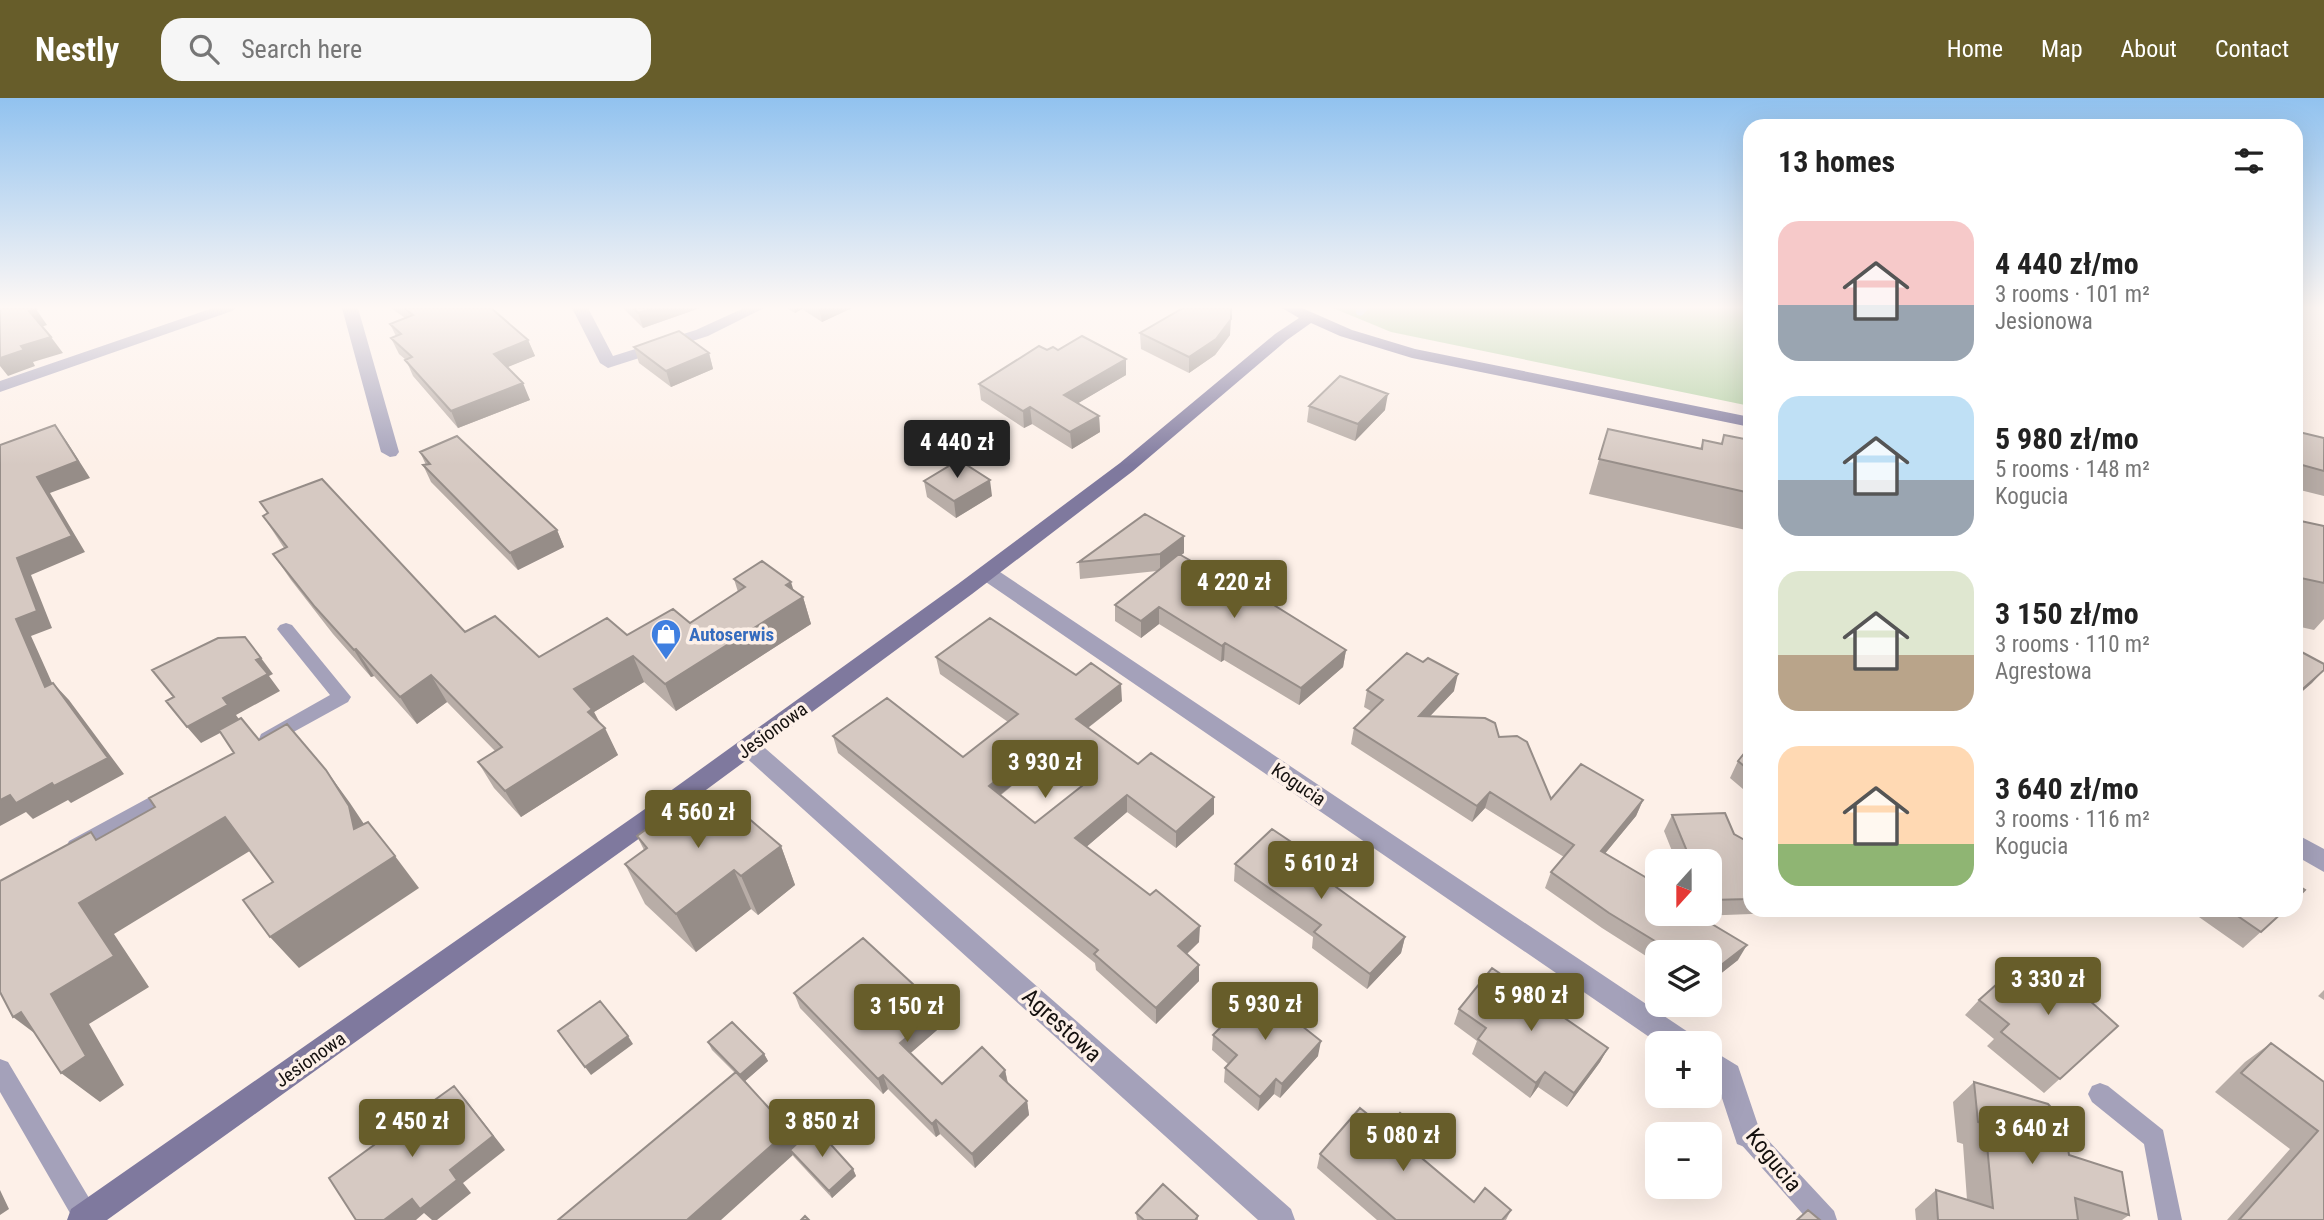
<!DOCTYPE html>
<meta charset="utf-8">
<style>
body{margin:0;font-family:"Roboto Condensed",sans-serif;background:#f6f6f6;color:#222;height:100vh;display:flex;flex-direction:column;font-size:26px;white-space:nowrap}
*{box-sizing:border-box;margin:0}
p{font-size:23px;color:#767676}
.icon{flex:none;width:38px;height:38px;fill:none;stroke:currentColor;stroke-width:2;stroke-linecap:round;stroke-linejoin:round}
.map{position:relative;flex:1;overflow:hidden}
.details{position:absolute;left:1743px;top:21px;width:560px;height:798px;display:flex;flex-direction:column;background:#fff;border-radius:21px;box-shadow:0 7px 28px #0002}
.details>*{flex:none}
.needle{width:46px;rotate:201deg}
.buttons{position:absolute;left:1645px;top:751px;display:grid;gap:14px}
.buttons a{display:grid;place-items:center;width:77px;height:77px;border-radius:14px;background:#fff;box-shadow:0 7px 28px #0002;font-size:35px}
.price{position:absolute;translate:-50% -60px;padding:0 16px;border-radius:7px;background:#675d2a;color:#fff;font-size:23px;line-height:46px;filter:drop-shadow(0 2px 4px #0008)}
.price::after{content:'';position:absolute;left:50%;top:42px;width:21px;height:16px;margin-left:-10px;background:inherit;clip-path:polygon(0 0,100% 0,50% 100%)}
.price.on{background:#222;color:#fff}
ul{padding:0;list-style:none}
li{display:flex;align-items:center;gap:21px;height:175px;padding:0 35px}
li span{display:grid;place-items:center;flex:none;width:196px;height:140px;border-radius:21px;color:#555}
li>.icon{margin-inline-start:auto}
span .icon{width:84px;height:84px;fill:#fffc;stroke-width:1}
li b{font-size:30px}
h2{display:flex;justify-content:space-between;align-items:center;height:84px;padding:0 35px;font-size:30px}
header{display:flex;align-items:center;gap:42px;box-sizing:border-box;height:98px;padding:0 35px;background:#675d2a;color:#fff}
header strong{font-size:33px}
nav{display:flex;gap:38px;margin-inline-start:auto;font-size:24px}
.search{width:490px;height:63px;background:#f6f6f6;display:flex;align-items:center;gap:18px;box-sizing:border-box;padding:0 24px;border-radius:21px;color:#767676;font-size:26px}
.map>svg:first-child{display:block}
.green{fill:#b1d0a2}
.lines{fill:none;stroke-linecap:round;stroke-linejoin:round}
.stream{stroke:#aed6fa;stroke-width:9}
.lane{fill:#a4a1ba;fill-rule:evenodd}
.street{fill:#a4a1ba;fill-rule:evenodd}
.secondary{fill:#7f799e;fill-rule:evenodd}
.wall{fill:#b8ada7;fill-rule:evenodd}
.shaded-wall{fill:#968d88}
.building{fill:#d6c9c2;stroke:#968d88;stroke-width:2;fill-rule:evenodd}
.labels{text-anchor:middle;stroke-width:7;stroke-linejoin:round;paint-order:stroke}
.shop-label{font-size:19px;font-weight:bold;fill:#366cbe;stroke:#fdf0e8;text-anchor:start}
.street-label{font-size:19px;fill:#15110f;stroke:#fdf0e8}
.near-street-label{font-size:23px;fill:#15110f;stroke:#fdf0e8}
</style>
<header>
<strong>Nestly</strong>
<div class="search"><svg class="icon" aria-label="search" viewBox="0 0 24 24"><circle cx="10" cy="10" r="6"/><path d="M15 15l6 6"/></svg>Search here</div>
<nav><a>Home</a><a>Map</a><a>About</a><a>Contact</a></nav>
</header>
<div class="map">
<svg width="2324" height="1122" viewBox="0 0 2324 1122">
<rect width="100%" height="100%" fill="#fdf0e8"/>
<path class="green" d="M1333,210H1750V308L1391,234Z"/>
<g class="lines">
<path class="stream" d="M1360,213L1363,210"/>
<path class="lane" d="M286,525L292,527L351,599L348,604L268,648L261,646L259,641L261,636L330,597L280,535L277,531L280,527Z
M174,686L181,689L184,694L181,699L83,755L76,757L69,755L66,749L69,743Z
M0,961L8,964L95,1110L97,1122H74L0,994Z
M2100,985L2108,988L2163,1032L2182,1122H2158L2144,1046L2092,1004L2088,996L2092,988Z
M1747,1024L1755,1028L1834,1113L1837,1122H1808L1739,1044L1735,1036L1739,1028Z"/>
<path class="street" d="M213,210H235L232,213L0,294V283Z
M342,210H358L399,354L396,358L390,359L381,354Z
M572,210H588L613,258L696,232L744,210H764L708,238L608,270L600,265Z
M987,468L994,470L1691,936L1695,945H1658L980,480L977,475L980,470Z
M749,640L757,643L1291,1111L1295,1122H1258L741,655L738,649L741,643Z
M2296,736L2324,751V774L2296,758Z
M1710,951L1738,968L1761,1036L1757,1046L1747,1050L1737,1046L1717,985L1710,980Z"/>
<path class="secondary" d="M1282,210H1302L1352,232L1415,251L1750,319V329L1412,260L1340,238L1311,225L1287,242L1133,373L972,496L672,717L107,1122H67L71,1111L655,704L958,486L1120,365L1275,236L1299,220Z"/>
</g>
<path class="wall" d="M391,210H491L528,242L535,258L507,269L530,302L458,330L413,278L406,262L399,256L391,240L396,238L390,226L405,220Z
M623,210H700L643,230Z
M787,210H852L822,224L802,211L795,215Z
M1140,235L1230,237L1215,257L1189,275L1141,251Z
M634,249L709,255L713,271L671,289L639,265Z
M1047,252H1058L1126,261V277L1078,305L1099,318L1100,334L1072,351L1032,326L1024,330L981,302L979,286Z
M1309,308L1385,312L1355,343L1307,324Z
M1608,331L1700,351L1703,342L1721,346L1724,337L1750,395V433L1589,396Z
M2299,334L2324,340V398L2296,391V337Z
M420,354L557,432L564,449L518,472L431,384L423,367H426Z
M924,383L992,398L956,420L927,399Z
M260,404L465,534L539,559L627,537L690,525L738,494L734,481L794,492L803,499L811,526L676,613L644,584L594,614L618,657L521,719L494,690L478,664L495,653L447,604L417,626L374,578L371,579L333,536L291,482L273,456L284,450L263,418L268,416Z
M1145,416L1184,455L1181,457L1346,552L1343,569L1299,607L1224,562L1221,564L1159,526L1141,540L1115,523V507L1157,473L1080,481L1079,464Z
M2296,422L2324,428V521L2314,532L2296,528Z
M936,559L1076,577L1122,603L1088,630L1138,666L1214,699V716L1176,750L1127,714L1086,749L1199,844L1187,856L1199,867V883L1156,926L1096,872L1095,865L838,655L833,638L963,659L1008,624L940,576ZM1045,661L1082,688L1035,725L1001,697Z
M1367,592L1454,593L1430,618L1499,639L1551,701L1643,702L1636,718L1605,755L1657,816L1699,818L1698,816H1710V763H1676L1664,733L1672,717L1734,736L1750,745V812H1779L1777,815L1699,818L1738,862L1710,884V854H1657V865L1602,830L1545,790L1551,774L1564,759L1485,710L1472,724L1351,646L1354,630L1371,613L1364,609Z
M1750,648V697L1730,680L1738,663Z
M696,711L781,748L795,787L758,817L751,811L696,854L645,806L625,766L644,752L637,738Z
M1235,766L1313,772L1405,839L1401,855L1367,891L1312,850L1313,839L1234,783Z
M2189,812H2285L2243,850Z
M2044,868L2118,928L2044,995L1987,948L1994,941L1965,917L1979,902L2040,873Z
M2324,892V902L2318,898Z
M794,895L944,926L910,955L942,986L1005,972L1008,985L1027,1003L1029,1017L975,1070L940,1036L936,1039L888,991L883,996L800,910Z
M1288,909L1287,916L1318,958L1280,1000L1274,996L1258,1013L1224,984L1225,970L1228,966L1212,952L1213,937Z
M1459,911L1608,950L1600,964L1567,1009L1538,989L1530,1000L1472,956L1477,943L1454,926Z
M708,944L764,956L768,963L745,983L796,1046L853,1071L856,1078L832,1100L794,1059L735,975L712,952Z
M2271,945L2324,984V1122H2227L2290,1051L2215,994L2245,964Z
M1974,984L2069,1057L2129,1117L2122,1122H1916L1915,1111L1936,1092L1967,1102L1963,1046L1957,1044L1953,1004Z
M1386,1031L1430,1039L1425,1053L1420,1059L1474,1104L1511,1112L1506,1122H1377L1317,1070L1320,1056Z
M1136,1115L1198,1118V1122H1137Z"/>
<path class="shaded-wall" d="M653,210H700L643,230L638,215Z
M794,210H802V211L795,215Z
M819,210H852L822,224Z
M36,211L47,227L41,229L29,213Z
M1231,221L1230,237L1215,257L1189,275V259Z
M51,239L63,255L33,264L35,268L8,278L0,268V260L21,248Z
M528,242L535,258L501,272L494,256Z
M709,255L713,271L671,289L666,273Z
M1126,261V277L1065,313L1064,297Z
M523,285L530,302L458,330L451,313Z
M1388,296L1385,312L1355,343L1358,326Z
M1030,309L1032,326L1024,330L1023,313Z
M1099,318L1100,334L1072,351L1070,334Z
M55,327L67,344L90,380L50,395L85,454L31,477L52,530L31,538L61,605L45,589L16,521L17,460L37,379Z
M990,382L992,398L956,420L954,403Z
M557,432L564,449L518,472L510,455Z
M1184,438V455L1160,473V456Z
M791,484L797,503L803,499L811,526L676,613L665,586Z
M1159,509V526L1141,540V523Z
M1225,545L1224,562L1221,564L1222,548Z
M356,551L374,578L371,579L354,552Z
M1346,552L1343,569L1299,607L1301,590Z
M633,558L644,584L594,614L603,632L605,630L618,657L521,719L505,693L574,591Z
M261,560L273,576L269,578L280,593L236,617L241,624L201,645L187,629L256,562Z
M2324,572L2312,585L2296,599V597Z
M1458,576L1454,593L1415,634L1419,618Z
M431,577L447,604L417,626L400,599Z
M53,585L69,602L124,676L71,705L68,702L33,721L26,714L0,728V702Z
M1121,586L1122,603L1077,638L1076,621Z
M1044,644L1045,661L991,704L989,688Z
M326,672L350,705L374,741L354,731Z
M1490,694L1485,710L1472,724L1477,708Z
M1127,697V714L1077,757L1075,740Z
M1214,699V716L1176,750V734Z
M1643,702L1636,718L1594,769L1601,753Z
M225,719L253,751L114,836L149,889L89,926L124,987L100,1004L61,975L51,896L79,805Z
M781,748L795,787L758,817L741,778Z
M395,758L419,790L299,870L270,839Z
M1315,760L1312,776L1307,768Z
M734,772L751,811L696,854L676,816Z
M1200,828L1199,844L1178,864V848Z
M1405,839L1401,855L1367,891L1370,876Z
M1747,847L1738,862L1710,884V879L1712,874Z
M1199,867V883L1156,926V910Z
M940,911L944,926L905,960L900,945Z
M21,914L53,949L13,919Z
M628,938L633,946L591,977L585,969Z
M1321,943L1318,958L1280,1000L1282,986Z
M1608,950L1600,964L1567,1009L1574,995Z
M764,956L768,963L744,984L740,977Z
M1005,972L1008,987L1000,978Z
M1545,974L1538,989L1530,1000L1536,985Z
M883,977L888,991L883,996L878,981Z
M1276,981L1274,996L1258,1013L1260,999Z
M454,988L466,1002L505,1052L463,1085L471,1095L437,1122H432L424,1115L416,1122H384L450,1072Z
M1027,1003L1029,1017L975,1070L972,1056Z
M936,1022L940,1036L936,1039L932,1026Z
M789,1032L799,1052H790L793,1057L721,1122H687Z
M1430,1039L1425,1053L1412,1070L1417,1056Z
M853,1071L856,1078L832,1100L829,1093Z
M0,1092L9,1111L0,1117Z"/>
<path class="building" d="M0,210H35L36,211L29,213L51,239L21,248L24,252L0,260Z
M404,210H491L528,242L494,256L523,285L451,313L405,262L412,259L391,240L401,236L390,226L413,217Z
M633,210H653L638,215Z
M1183,210H1231V221L1216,241L1189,259L1140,235Z
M679,233L709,255L666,273L634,249Z
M1082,238L1126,261L1064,297L1099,318L1070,334L1030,309L1023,313L979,286L1039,248L1047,252L1053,249L1058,252Z
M1340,278L1388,296L1358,326L1309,308Z
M55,327L78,363L37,379L72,438L17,460L37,513L16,521L45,589L53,585L108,660L54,688L52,685L16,705L10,697L0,702V347Z
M1608,331L1702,351L1703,342L1722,346L1724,337L1750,342V395L1599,361Z
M2299,334L2324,340V373L2302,367Z
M457,338L557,432L510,455L423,367L430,366L420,354Z
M959,362L990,382L954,403L924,383Z
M322,381L465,534L495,518L539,559L607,520L627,537L673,511L690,525L745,489L734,481L762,463L791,484L786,487L803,499L665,586L633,558L574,591L592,611L588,614L605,630L505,693L478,664L502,649L431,577L400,599L356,551L354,552L315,509L273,456L287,449L263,418L268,415L260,404Z
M1145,416L1184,438L1160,456L1079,464Z
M2296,422L2324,428V485L2296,479Z
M1179,456L1252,498L1269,504L1346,552L1301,590L1225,545L1222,548L1159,509L1141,523L1115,507Z
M990,520L1076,577L1091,565L1121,586L1076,621L1138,666L1151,655L1214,699L1176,734L1127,697L1075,740L1150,797L1156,792L1200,828L1178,848L1199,867L1156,910L1094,856L1098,852L833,638L887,600L963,659L1018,616L936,559ZM1044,644L1092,680L1035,725L989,688Z
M245,539L261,560L256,562L268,576L223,600L228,607L187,629L166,603L174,599L152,572L218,540Z
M2296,551L2324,566V572L2296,597Z
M1407,555L1423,564L1428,560L1458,576L1419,618L1485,620L1495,625L1499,639L1517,638L1527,644L1551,701L1581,666L1643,702L1601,753L1657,786V816H1695L1747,847L1712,874L1710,873V854H1673L1609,815L1551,774L1574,747L1490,694L1477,708L1354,630L1383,602L1367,592Z
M241,620L259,642L287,626L326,672L349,708L354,731L368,724L395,758L270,839L243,802L273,784L225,719L79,805L114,858L51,896L86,958L61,975L21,914L13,919L0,894V783L91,734L96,742L155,709L149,700L234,655L219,632Z
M1750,648V673L1738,663Z
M719,695L781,748L741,778L734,772L676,816L625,766L647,750L637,738L686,702L696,711Z
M1725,715L1734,736L1750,745V801L1710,802V763H1691L1672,717Z
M1272,731L1315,760L1307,768L1405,839L1370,876L1314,834L1321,827L1235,766Z
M2296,786L2305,792L2296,801Z
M2229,812H2285L2261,834Z
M863,840L940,911L900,945L942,986L982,949L1005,972L1000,978L1027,1003L972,1056L936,1022L932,1026L883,977L878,981L794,895Z
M2025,861L2041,874L2044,868L2070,885L2118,928L2060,981L2001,934L2009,926L1979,902Z
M1492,870L1608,950L1574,995L1545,974L1536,985L1478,941L1486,930L1459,911Z
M1261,888L1288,909L1283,913L1321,943L1282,986L1276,981L1260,999L1225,970L1237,957L1213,937Z
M600,903L628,938L585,969L558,933Z
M732,924L764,956L740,977L708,944Z
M2271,945L2324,984V1122H2239L2318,1033L2241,975Z
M736,974L789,1032L687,1122H558Z
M1974,984L2048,1006L2064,1024L2069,1057L2122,1074L2129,1117L2075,1100L2078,1122H1938L1936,1092L1993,1110L1985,1026L1978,1024Z
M454,988L493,1038L450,1072L457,1082L420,1111L412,1101L384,1122H356L329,1080L374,1047L371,1042L408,1014L411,1019Z
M1360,1010L1386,1031L1400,1015L1430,1039L1417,1056L1474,1104L1485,1090L1511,1112L1502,1122H1396L1320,1056Z
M815,1029L853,1071L829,1093L790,1052Z
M1163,1086L1198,1118L1195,1122H1144L1136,1115Z
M1808,1112L1820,1122H1797Z
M805,1118L809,1122H801Z"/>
<linearGradient id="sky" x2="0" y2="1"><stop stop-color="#91c2ef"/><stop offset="0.57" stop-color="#fef8f5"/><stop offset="1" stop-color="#fef8f5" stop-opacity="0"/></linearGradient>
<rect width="2324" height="367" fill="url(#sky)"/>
<defs>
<g id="shop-pin" transform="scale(1.575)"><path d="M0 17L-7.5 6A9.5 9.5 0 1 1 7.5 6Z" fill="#3f7fe0" stroke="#fdf0e8"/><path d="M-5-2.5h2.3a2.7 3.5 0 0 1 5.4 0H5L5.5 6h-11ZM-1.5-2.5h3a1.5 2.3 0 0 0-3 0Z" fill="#fff"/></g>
</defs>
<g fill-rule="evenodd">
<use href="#shop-pin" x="666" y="536"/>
</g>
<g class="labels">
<g class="shop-label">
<text x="689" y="543">Autoserwis</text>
</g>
<g class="street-label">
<text transform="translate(772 632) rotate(-36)" y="7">Jesionowa</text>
<text transform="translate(1299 686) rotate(34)" y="7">Kogucia</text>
<text transform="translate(310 961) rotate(-35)" y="7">Jesionowa</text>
</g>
<g class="near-street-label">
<text transform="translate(1062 927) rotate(42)" y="8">Agrestowa</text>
<text transform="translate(1774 1062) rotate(51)" y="8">Kogucia</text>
</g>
</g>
</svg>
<div class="buttons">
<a><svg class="needle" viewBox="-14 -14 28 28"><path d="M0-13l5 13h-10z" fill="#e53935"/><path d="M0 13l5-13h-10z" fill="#767676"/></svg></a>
<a><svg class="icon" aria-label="layers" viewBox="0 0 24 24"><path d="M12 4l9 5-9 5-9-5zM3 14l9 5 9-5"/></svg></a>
<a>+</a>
<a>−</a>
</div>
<b class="price on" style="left:957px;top:382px">4 440 zł</b>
<b class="price" style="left:1234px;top:522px">4 220 zł</b>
<b class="price" style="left:1045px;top:702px">3 930 zł</b>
<b class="price" style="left:698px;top:752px">4 560 zł</b>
<b class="price" style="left:1321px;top:803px">5 610 zł</b>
<b class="price" style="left:2048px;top:919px">3 330 zł</b>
<b class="price" style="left:1531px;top:935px">5 980 zł</b>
<b class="price" style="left:1265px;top:944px">5 930 zł</b>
<b class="price" style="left:907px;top:946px">3 150 zł</b>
<b class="price" style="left:412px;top:1061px">2 450 zł</b>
<b class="price" style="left:822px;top:1061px">3 850 zł</b>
<b class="price" style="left:2032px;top:1068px">3 640 zł</b>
<b class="price" style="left:1403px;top:1075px">5 080 zł</b>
<section class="details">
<h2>13 homes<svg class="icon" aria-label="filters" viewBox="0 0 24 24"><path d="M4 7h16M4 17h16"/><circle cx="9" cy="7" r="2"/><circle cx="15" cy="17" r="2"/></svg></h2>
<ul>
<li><span style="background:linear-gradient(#f6c9c9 60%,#9aa5b1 0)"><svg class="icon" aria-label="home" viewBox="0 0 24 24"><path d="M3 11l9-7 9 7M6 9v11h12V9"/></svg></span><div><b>4 440 zł/mo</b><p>3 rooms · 101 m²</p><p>Jesionowa</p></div></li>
<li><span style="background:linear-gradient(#bfe0f5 60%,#9aa5b1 0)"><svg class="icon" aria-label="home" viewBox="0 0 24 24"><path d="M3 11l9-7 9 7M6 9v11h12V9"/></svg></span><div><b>5 980 zł/mo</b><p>5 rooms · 148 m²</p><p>Kogucia</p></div></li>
<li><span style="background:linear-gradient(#dfe7d0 60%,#b9a48a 0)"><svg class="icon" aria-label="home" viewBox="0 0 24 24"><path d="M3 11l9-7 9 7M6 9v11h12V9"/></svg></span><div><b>3 150 zł/mo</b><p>3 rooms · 110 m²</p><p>Agrestowa</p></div></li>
<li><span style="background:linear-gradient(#ffd9b3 70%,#8fb573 0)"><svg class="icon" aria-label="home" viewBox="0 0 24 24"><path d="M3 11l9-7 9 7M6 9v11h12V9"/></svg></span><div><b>3 640 zł/mo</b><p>3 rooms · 116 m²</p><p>Kogucia</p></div></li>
</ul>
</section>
</div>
